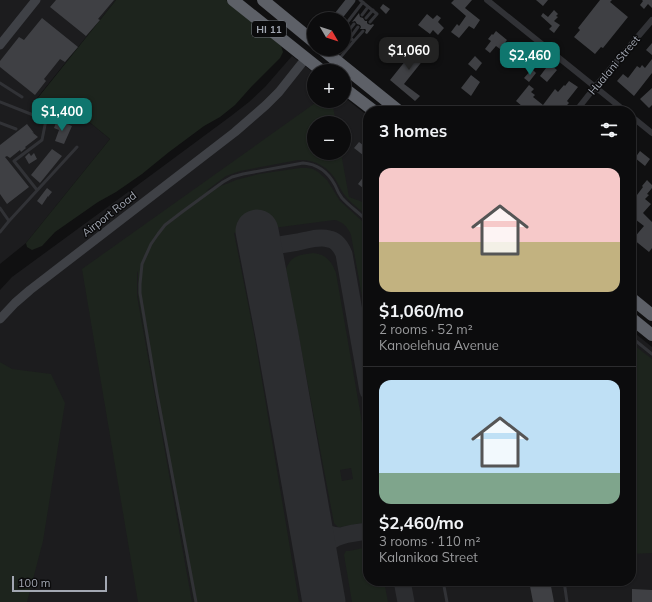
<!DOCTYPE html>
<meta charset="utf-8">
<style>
body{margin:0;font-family:Mulish,sans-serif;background:#1a1a1b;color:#f1f3f6;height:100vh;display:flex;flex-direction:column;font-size:15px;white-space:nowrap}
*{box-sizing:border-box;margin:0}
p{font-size:13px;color:#9a9b9d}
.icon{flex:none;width:22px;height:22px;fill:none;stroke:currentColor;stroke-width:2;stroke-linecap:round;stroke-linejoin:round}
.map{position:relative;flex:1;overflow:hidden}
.side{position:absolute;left:363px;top:106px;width:273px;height:480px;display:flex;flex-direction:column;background:#0c0c0d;border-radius:16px;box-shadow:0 1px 3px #0004,0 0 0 1px #2c2c2e}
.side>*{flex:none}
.needle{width:26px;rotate:129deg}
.tools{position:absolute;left:307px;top:12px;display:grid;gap:8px}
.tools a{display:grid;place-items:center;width:44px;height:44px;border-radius:50%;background:#0c0c0d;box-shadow:0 1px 3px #0004,0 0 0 1px #2c2c2e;font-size:20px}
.scale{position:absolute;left:12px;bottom:10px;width:95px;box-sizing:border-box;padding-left:4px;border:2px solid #a2a7b2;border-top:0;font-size:11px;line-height:14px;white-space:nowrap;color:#a2a7b2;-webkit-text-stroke:3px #0b0b0c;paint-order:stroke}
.price{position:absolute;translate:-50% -34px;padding:0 9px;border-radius:8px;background:#0f766e;color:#fff;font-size:13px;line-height:26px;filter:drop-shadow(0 1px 2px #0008)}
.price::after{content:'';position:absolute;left:50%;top:24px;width:12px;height:9px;margin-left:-6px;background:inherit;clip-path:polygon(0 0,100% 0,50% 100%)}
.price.selected{background:#222;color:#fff}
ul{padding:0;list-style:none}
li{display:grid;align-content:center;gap:8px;height:212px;padding:0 16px}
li+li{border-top:1px solid #2c2c2e}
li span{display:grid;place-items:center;height:124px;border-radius:12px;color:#555}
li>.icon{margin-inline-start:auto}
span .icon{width:72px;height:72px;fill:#fffc;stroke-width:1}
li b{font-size:17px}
h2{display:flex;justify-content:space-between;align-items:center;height:48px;padding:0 16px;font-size:17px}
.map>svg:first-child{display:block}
.built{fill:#1c1c1e;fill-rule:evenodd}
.green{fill:#1d241d;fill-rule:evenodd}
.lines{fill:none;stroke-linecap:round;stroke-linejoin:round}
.taxiway{stroke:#2c2d30;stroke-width:17}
.runway{stroke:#2c2d30;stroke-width:43}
.building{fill:#3f4044}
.lane{stroke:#313236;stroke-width:3}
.street{stroke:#313236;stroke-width:6}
.secondary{stroke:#3f4146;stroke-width:9}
.highway{stroke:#5d6067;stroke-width:12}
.labels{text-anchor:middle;stroke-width:3;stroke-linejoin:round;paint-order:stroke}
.shield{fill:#0b0b0c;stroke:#757880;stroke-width:1}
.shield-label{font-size:10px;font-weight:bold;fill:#a2a7b2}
.street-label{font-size:11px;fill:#a2a7b2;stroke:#0b0b0c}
</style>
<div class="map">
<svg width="652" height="602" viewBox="0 0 652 602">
<rect width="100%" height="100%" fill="#101011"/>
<path class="built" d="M0,0H116L33,103L77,112L110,139L26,243L0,264Z
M292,56L314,73V101H344V97L368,116V581H631V330L652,347V602H0V290L12,277L135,187L231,116L249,102L265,87ZM314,123H344V153H314Z"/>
<path class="green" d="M116,0H226L281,46L283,52L280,58L252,86L235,105L220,117L204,126L169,152L142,174L116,192L98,202L55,232L42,246L32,250L27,247L26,243L110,139L77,112L33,104Z
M318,101H332L336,123H314V153H341L349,197L368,204V217C361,210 353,205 347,198C342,193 340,187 337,182C329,167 315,159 298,160L240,171L226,176L206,191L229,183L236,180L259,174L300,168H307L313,169L318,172L327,180L340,201L361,220L368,228V330L351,235C348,227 342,221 334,220L234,233L255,339L299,602H194L138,296V271L137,273V296L192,602H138L82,269Z
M313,253C325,254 332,261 336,273L368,457V522L341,527H338L334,523L286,269C291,255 300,255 313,253ZM351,468L353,479L342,481L340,470Z
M631,343L652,359V553L631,554Z
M0,362L12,369L51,374L65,403L43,541L27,602H0Z
M368,547V581H384L388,602H352L344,555L346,551H349Z"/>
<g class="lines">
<path class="taxiway" d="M260,249C273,246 285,244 298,242C308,240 319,236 329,239C337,240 341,247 344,254L368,391
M308,510C315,526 322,535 340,536
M320,577C320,570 319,563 321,557C326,534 349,534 368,531
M402,581L406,602"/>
<path class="runway" d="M257,231L277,335L324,602"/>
</g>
<path class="building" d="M56,0H114L98,19L100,20L86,36L50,7Z
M454,0H472L465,8L480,20L474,29L469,26L459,38L451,32L457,24L459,26L466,16L451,3Z
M536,0H548L543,6Z
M600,0H612L610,2L628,17L603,48L601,47L595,54L574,37L580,30L578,28Z
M642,0H652V8L648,4L644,9L640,5L643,1Z
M383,4L390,9L386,14L380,8Z
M554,10L558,14L556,16L558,17L554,21L560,25L554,33L549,29L552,26L541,16L543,13L548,17Z
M359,13L360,17L363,18L365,21H367V23L368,24L371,25L373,24L374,25L367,34L365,33L366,30L365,29H360L361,27L360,25L357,24L355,21L352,22Z
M427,14L433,19L437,15L441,18L438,22L444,28L438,35L433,30L430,34L418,25Z
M42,18L78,47L65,62L60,59L44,79L46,81L35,95L0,67V61L19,37L24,40Z
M496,31L507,40L500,49L496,46L490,53L485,49L491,41L488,39L492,34L493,35Z
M652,43V55L646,50Z
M418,45L428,54L404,84L420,96L415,101L390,80Z
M520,47L529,56L520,67L516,64L519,60L512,56Z
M475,56L482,63L476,71L468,64Z
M652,59V73L634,96L617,81L623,74L628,78L637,66L640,68L642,65L645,68Z
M549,64L557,70L547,82L540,76Z
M532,69L536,73L529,82L524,78Z
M471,75L480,82L471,96L461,88Z
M569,81L578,87L567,101L569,103L566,106L568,107L565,111H528L516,101L529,85L534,89L531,92L535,95L533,97L543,105L555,89L558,92L564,85L565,86Z
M652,88V105L649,108L640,99Z
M505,105L512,111H500Z
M57,120L72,126L64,144L55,141L59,130L54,128Z
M27,124L34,133L32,132L38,137L25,147L26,148L21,152L20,150L10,158L7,156L5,157L29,187L7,204L0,194V145Z
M368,139V159L354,148L359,142L363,145Z
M52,149L62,156L40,183L31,175Z
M640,151L650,159L645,166L635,158Z
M29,153L31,156L34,153L37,159L29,164L25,157Z
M368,171V192L358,184Z
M647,180L652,185V188L647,194L649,195L645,199L651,204L643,213L652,222V248L649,252L633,239L644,226L631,216V203L643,187L642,186Z
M47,188L52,192L48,197V196L42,205L37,201Z
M529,581H550L554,602H533Z
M632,589L652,590V602H632Z"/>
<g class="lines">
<path class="lane" d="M360,0L377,14L370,22
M362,15L368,7
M366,18L373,10
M346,24L363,2
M344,30L347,26L345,24
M346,34L354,24
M350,38L358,27
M354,41L363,31
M339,59L354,41L344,33
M0,83L22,97
M0,102L46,120L42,140L14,161L37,190
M0,123L16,129
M0,208L9,221L77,147
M0,232L9,221
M631,337L652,354
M443,581L447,602
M564,581L567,602
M196,602L157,394L140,293V284L142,264L151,244L158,234L165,225L182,212L223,182L232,177L243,174L303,163C317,164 328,172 335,185C337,190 339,194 342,198C350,207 360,213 368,222"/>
<path class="street" d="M487,0L625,111
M576,111L595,87L652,20
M631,116L652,133"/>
<path class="secondary" d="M336,19L351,0
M0,45L36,0
M0,319L15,303L30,290L235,132L266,105L279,92L306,58"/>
<path class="highway" d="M233,0L322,71
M263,0L314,42
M322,49L399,111
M344,88L374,111
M631,298L652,315
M631,318L652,335"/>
</g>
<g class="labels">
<rect class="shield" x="252" y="21" width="34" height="16" rx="3"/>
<g class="shield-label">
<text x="269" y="33">HI 11</text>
</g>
<g class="street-label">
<text transform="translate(614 65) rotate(-50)" y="4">Hualani Street</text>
<text transform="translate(109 214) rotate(-38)" y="4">Airport Road</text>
</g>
</g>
</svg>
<div class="tools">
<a><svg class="needle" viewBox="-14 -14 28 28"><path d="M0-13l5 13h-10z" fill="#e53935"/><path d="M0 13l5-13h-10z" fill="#9a9b9d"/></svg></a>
<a>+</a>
<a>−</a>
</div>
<div class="scale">100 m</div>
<b class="price selected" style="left:409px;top:71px">$1,060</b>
<b class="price" style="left:530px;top:76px">$2,460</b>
<b class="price" style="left:62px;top:132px">$1,400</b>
<section class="side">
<h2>3 homes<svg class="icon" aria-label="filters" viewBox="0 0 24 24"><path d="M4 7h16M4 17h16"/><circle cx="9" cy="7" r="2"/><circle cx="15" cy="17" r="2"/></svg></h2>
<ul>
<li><span style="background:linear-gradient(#f6c9c9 60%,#c2b280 0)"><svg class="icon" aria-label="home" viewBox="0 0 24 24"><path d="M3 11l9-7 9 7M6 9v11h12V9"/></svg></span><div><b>$1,060/mo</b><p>2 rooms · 52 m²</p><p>Kanoelehua Avenue</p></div></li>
<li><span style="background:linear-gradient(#bfe0f5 75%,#7fa58c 0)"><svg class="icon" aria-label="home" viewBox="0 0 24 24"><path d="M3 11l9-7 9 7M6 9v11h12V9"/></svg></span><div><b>$2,460/mo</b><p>3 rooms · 110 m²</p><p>Kalanikoa Street</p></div></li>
</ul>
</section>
</div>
